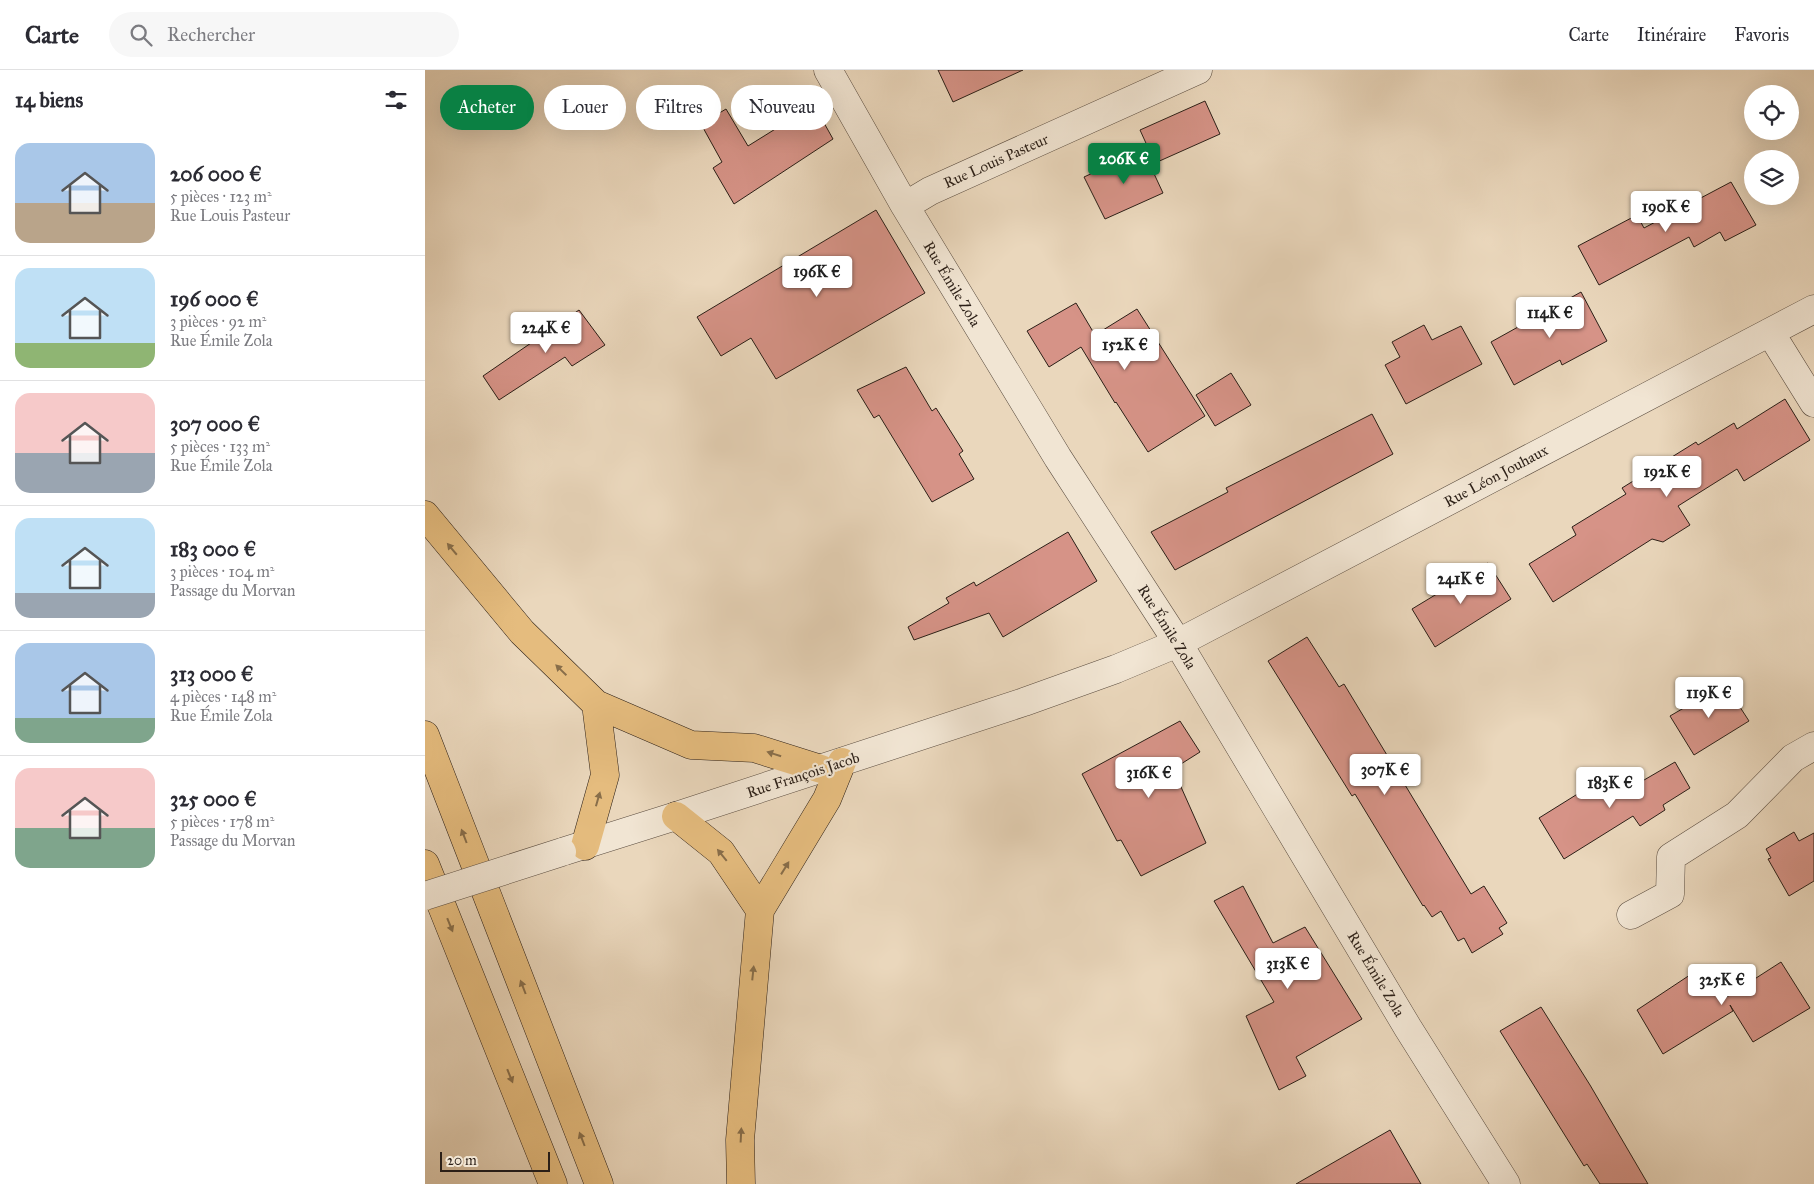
<!DOCTYPE html>
<html lang="fr">
<meta charset="utf-8">
<style>
body{margin:0;font-family:"IM FELL Great Primer",serif;background:#f7f7f7;color:#2b2b33;height:100vh;display:flex;flex-direction:column;font-size:19px;white-space:nowrap}
*{box-sizing:border-box;margin:0}
p{font-size:16px;color:#7c7c81}
.icon{flex:none;width:28px;height:28px;fill:none;stroke:currentColor;stroke-width:2;stroke-linecap:round;stroke-linejoin:round}
.map{position:relative;flex:1;overflow:hidden}
.sheet{display:flex;flex-direction:column;background:#fff;width:425px}
.sheet>*{flex:none}
.top-card{position:absolute;left:15px;top:15px;width:475px;height:45px;display:flex;gap:10px}
.controls{position:absolute;left:1319px;top:15px;display:grid;gap:10px}
.controls a{display:grid;place-items:center;width:55px;height:55px;border-radius:50%;background:#fff;box-shadow:0 5px 20px #0002;font-size:25px}
.scale{position:absolute;left:15px;bottom:12px;width:110px;box-sizing:border-box;padding-left:5px;border:2px solid #2b1f17;border-top:0;font-size:14px;line-height:18px;white-space:nowrap;color:#2b1f17;-webkit-text-stroke:4px #f1e5d3;paint-order:stroke}
.price{position:absolute;translate:-50% -42px;padding:0 11px;border-radius:5px;background:#fff;color:#222;font-size:16px;line-height:32px;filter:drop-shadow(0 1px 2px #0008)}
.price::after{content:'';position:absolute;left:50%;top:30px;width:15px;height:11px;margin-left:-8px;background:inherit;clip-path:polygon(0 0,100% 0,50% 100%)}
.price.active{background:#0b8043;color:#fff}
ul{padding:0;list-style:none}
li{display:flex;align-items:center;gap:15px;height:125px;padding:0 15px}
li+li{border-top:1px solid #e1e1e2}
li span{display:grid;place-items:center;flex:none;width:140px;height:100px;border-radius:15px;color:#555}
li>.icon{margin-inline-start:auto}
span .icon{width:60px;height:60px;fill:#fffc;stroke-width:1}
li b{font-size:21px}
h2{display:flex;justify-content:space-between;align-items:center;height:60px;padding:0 15px;font-size:21px}
.chip{padding:0 18px;border-radius:22px;background:#fff;box-shadow:0 5px 20px #0002;font-size:18px;line-height:45px}
.chip.active{background:#0b8043;color:#fff}
header{display:flex;align-items:center;gap:30px;box-sizing:border-box;height:70px;padding:0 25px;background:#fff;border-bottom:1px solid #e1e1e2}
header strong{font-size:24px}
nav{display:flex;gap:28px;margin-inline-start:auto;font-size:18px}
.search{width:350px;height:45px;background:#f7f7f7;display:flex;align-items:center;gap:12px;box-sizing:border-box;padding:0 18px;border-radius:28px;color:#7c7c81;font-size:19px}
main{display:flex;flex:1;min-height:0}
.map>svg:first-child{display:block}
.building{fill:#d69387;stroke:#2b1f17}
.lines{fill:none;stroke-linecap:round;stroke-linejoin:round}
.minor-casing{stroke:#5b4d40;stroke-width:29}
.highway-casing{stroke:#2b1f17;stroke-width:29}
.minor{stroke:#f1e5d3;stroke-width:28}
.highway{stroke:#e5bc7e;stroke-width:28}
.minor-bridge-casing{stroke:#5b4d40;stroke-width:29;stroke-linecap:butt}
.minor-bridge{stroke:#f1e5d3;stroke-width:28}
.oneway{fill:#886e4a}
.labels{text-anchor:middle;stroke-width:4.5;stroke-linejoin:round;paint-order:stroke}
.street-label{font-size:15px;fill:#2b1f17;stroke:#f1e5d3}
</style>
<header>
<strong>Carte</strong>
<div class="search"><svg class="icon" aria-label="search" viewBox="0 0 24 24"><circle cx="10" cy="10" r="6"/><path d="M15 15l6 6"/></svg>Rechercher</div>
<nav><a>Carte</a><a>Itinéraire</a><a>Favoris</a></nav>
</header>
<main>
<section class="sheet">
<h2>14 biens<svg class="icon" aria-label="filters" viewBox="0 0 24 24"><path d="M4 7h16M4 17h16"/><circle cx="9" cy="7" r="2"/><circle cx="15" cy="17" r="2"/></svg></h2>
<ul>
<li><span style="background:linear-gradient(#a9c7e8 60%,#b9a48a 0)"><svg class="icon" aria-label="home" viewBox="0 0 24 24"><path d="M3 11l9-7 9 7M6 9v11h12V9"/></svg></span><div><b>206 000 €</b><p>5 pièces · 123 m²</p><p>Rue Louis Pasteur</p></div></li>
<li><span style="background:linear-gradient(#bfe0f5 75%,#8fb573 0)"><svg class="icon" aria-label="home" viewBox="0 0 24 24"><path d="M3 11l9-7 9 7M6 9v11h12V9"/></svg></span><div><b>196 000 €</b><p>3 pièces · 92 m²</p><p>Rue Émile Zola</p></div></li>
<li><span style="background:linear-gradient(#f6c9c9 60%,#9aa5b1 0)"><svg class="icon" aria-label="home" viewBox="0 0 24 24"><path d="M3 11l9-7 9 7M6 9v11h12V9"/></svg></span><div><b>307 000 €</b><p>5 pièces · 133 m²</p><p>Rue Émile Zola</p></div></li>
<li><span style="background:linear-gradient(#bfe0f5 75%,#9aa5b1 0)"><svg class="icon" aria-label="home" viewBox="0 0 24 24"><path d="M3 11l9-7 9 7M6 9v11h12V9"/></svg></span><div><b>183 000 €</b><p>3 pièces · 104 m²</p><p>Passage du Morvan</p></div></li>
<li><span style="background:linear-gradient(#a9c7e8 75%,#7fa58c 0)"><svg class="icon" aria-label="home" viewBox="0 0 24 24"><path d="M3 11l9-7 9 7M6 9v11h12V9"/></svg></span><div><b>313 000 €</b><p>4 pièces · 148 m²</p><p>Rue Émile Zola</p></div></li>
<li><span style="background:linear-gradient(#f6c9c9 60%,#7fa58c 0)"><svg class="icon" aria-label="home" viewBox="0 0 24 24"><path d="M3 11l9-7 9 7M6 9v11h12V9"/></svg></span><div><b>325 000 €</b><p>5 pièces · 178 m²</p><p>Passage du Morvan</p></div></li>
</ul>
</section>
<div class="map">
<svg width="1389" height="1114" viewBox="0 0 1389 1114">
<rect width="100%" height="100%" fill="#ead7bc"/>
<filter id="stains"><feTurbulence type="fractalNoise" baseFrequency=".004" numOctaves="4"/><feColorMatrix values="0 0 0 0 .2 0 0 0 0 .09 0 0 0 0 .02 0 0 0 .5 -.17"/></filter>
<radialGradient id="worn" r=".72"><stop offset=".6" stop-color="#630" stop-opacity="0"/><stop offset="1" stop-color="#630" stop-opacity=".3"/></radialGradient>
<path class="building" d="M513,0H598L528,32Z
M780,31L795,64L730,93L715,60Z
M389,35L408,69L309,134L288,98L297,92L276,54L301,39L323,76Z
M718,80L738,123L680,149L659,107Z
M1306,112L1331,155L1300,171L1295,162L1269,177L1264,167L1174,215L1153,176L1212,145L1219,158Z
M451,140L500,223L351,309L326,268L296,286L272,247Z
M1156,222L1182,271L1137,295L1135,290L1089,315L1066,272Z
M651,233L670,265L712,239L780,346L723,382L691,332L690,333L656,277L624,297L602,261Z
M154,240L180,275L147,296L140,287L74,330L58,306Z
M999,255L1007,270L1036,256L1057,294L981,334L960,295L975,287L967,272Z
M481,297L507,341L511,338L538,381L534,384L549,409L507,432L454,345L449,348L432,320Z
M806,303L826,335L790,356L771,325Z
M1360,329L1385,370L1319,411L1312,399L1253,436L1265,455L1238,472L1227,469L1128,532L1104,494L1151,465L1147,457L1201,424L1197,418L1271,372L1273,375L1309,353L1312,359Z
M947,344L968,384L750,500L726,462L803,422L801,418Z
M643,462L672,511L578,567L564,543L489,570L483,557L524,533L521,528L549,512L551,516Z
M1063,493L1086,529L1010,577L987,539Z
M882,567L914,617L919,614L1046,824L1059,816L1082,853L1074,858L1078,864L1047,883L1039,868L1033,871L1016,841L1007,847L999,835L998,836L930,724L927,726L843,591Z
M1300,614L1324,651L1269,685L1245,646Z
M755,651L775,682L748,699L781,773L716,806L696,770L692,771L657,704Z
M1250,692L1265,718L1238,735L1240,740L1215,756L1208,746L1139,789L1114,748L1183,705L1195,724Z
M1369,762L1374,771L1389,763V811L1364,826L1343,789L1346,788L1341,779Z
M818,816L848,873L880,857L937,949L871,987L881,1006L854,1020L821,946L849,932L789,831Z
M1356,892L1385,938L1328,972L1305,935L1308,941L1238,984L1212,940L1280,895L1300,928Z
M1116,937L1165,1015L1223,1114H1175L1162,1094L1159,1096L1075,961Z
M965,1060L996,1114H871Z"/>
<g class="lines">
<g class="minor-casing">
<path id="minor" d="M403,0L480,136L633,388L753,573L983,958L1081,1114
M480,136L505,121L773,0
M1345,262L1389,333
M140,781L251,746L599,632L691,599L753,573L1389,239
M1206,845L1245,824L1246,787L1312,745L1368,688L1389,676"/>
</g>
<g class="highway-casing">
<path id="highway" d="M0,445L97,562L171,634L266,675L329,678L396,699
M0,665L174,1114
M251,746L296,782L335,840
M160,776L180,705L171,634
M0,794L128,1114
M316,1114L315,1070L335,840L402,729L417,692"/>
</g>
<use href="#minor" class="minor"/>
<use href="#highway" class="highway"/>
<g class="minor-bridge-casing">
<path id="minor-bridge" d="M0,826L137,782"/>
</g>
<use href="#minor-bridge" class="minor-bridge"/>
</g>
<defs><path id="oneway-solid" d="M-6-.8H1V-3.2L6.5 0L1 3.2V.8H-6Z" transform="scale(1.25)"/></defs>
<g class="oneway">
<use href="#oneway-solid" transform="translate(27 479) rotate(-130)"/>
<use href="#oneway-solid" transform="translate(136 600) rotate(-136)"/>
<use href="#oneway-solid" transform="translate(349 684) rotate(-162)"/>
<use href="#oneway-solid" transform="translate(173 729) rotate(-74)"/>
<use href="#oneway-solid" transform="translate(39 766) rotate(-111)"/>
<use href="#oneway-solid" transform="translate(297 785) rotate(-129)"/>
<use href="#oneway-solid" transform="translate(360 798) rotate(-58)"/>
<use href="#oneway-solid" transform="translate(25 855) rotate(68)"/>
<use href="#oneway-solid" transform="translate(328 903) rotate(-84)"/>
<use href="#oneway-solid" transform="translate(98 917) rotate(-111)"/>
<use href="#oneway-solid" transform="translate(85 1006) rotate(68)"/>
<use href="#oneway-solid" transform="translate(316 1065) rotate(-87)"/>
<use href="#oneway-solid" transform="translate(157 1069) rotate(-111)"/>
</g>
<g class="labels">
<g class="street-label">
<text transform="translate(571 91) rotate(-24)" y="5">Rue Louis Pasteur</text>
<text transform="translate(527 214) rotate(59)" y="5">Rue Émile Zola</text>
<text transform="translate(1071 406) rotate(-28)" y="5">Rue Léon Jouhaux</text>
<text transform="translate(742 557) rotate(58)" y="5">Rue Émile Zola</text>
<text transform="translate(378 705) rotate(-18)" y="5">Rue François Jacob</text>
<text transform="translate(951 904) rotate(59)" y="5">Rue Émile Zola</text>
</g>
</g>
<rect width="100%" height="100%" filter="url(#stains)"/>
<rect width="100%" height="100%" fill="url(#worn)"/>
</svg>
<div class="controls">
<a><svg class="icon" aria-label="locate" viewBox="0 0 24 24"><circle cx="12" cy="12" r="6"/><path d="M12 2v4M12 18v4M2 12h4M18 12h4"/></svg></a>
<a><svg class="icon" aria-label="layers" viewBox="0 0 24 24"><path d="M12 4l9 5-9 5-9-5zM3 14l9 5 9-5"/></svg></a>
</div>
<div class="scale">20 m</div>
<b class="price active" style="left:699px;top:115px">206K €</b>
<b class="price" style="left:1241px;top:163px">190K €</b>
<b class="price" style="left:392px;top:228px">196K €</b>
<b class="price" style="left:1125px;top:269px">114K €</b>
<b class="price" style="left:121px;top:284px">224K €</b>
<b class="price" style="left:700px;top:301px">152K €</b>
<b class="price" style="left:1242px;top:428px">192K €</b>
<b class="price" style="left:1036px;top:535px">241K €</b>
<b class="price" style="left:1284px;top:649px">119K €</b>
<b class="price" style="left:960px;top:726px">307K €</b>
<b class="price" style="left:724px;top:729px">316K €</b>
<b class="price" style="left:1185px;top:739px">183K €</b>
<b class="price" style="left:863px;top:920px">313K €</b>
<b class="price" style="left:1297px;top:936px">325K €</b>
<div class="top-card">
<a class="chip active">Acheter</a>
<a class="chip">Louer</a>
<a class="chip">Filtres</a>
<a class="chip">Nouveau</a>
</div>
</div>
</main>
